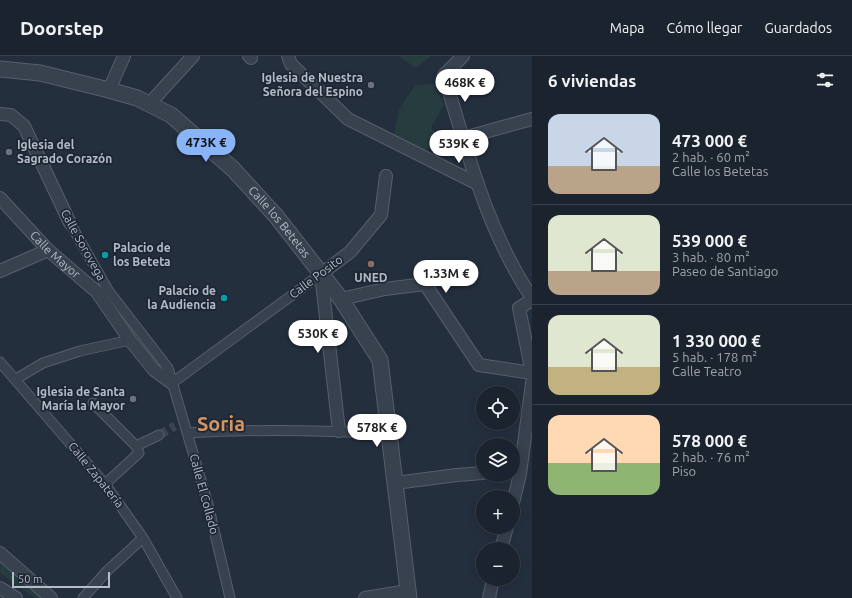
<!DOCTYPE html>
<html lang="es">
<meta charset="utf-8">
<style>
body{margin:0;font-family:Ubuntu,sans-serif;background:#282f3a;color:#f1f3f6;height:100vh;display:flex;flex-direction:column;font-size:15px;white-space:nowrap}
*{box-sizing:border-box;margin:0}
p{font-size:13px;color:#a0a4aa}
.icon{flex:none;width:22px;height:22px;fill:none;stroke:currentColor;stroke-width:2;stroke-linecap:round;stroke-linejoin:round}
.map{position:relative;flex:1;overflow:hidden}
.details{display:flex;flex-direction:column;background:#1b232e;width:320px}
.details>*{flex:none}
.tools{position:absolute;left:476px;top:330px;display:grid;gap:8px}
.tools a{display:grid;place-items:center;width:44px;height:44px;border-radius:50%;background:#1b232e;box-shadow:0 2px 10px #0003,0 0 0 1px #39404a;font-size:20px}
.scale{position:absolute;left:12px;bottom:10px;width:98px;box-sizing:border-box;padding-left:4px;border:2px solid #b4bcc9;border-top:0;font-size:11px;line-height:14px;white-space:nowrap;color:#b4bcc9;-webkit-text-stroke:3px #1d2633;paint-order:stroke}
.price{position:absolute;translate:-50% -34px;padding:0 9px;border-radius:14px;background:#fff;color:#222;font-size:13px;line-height:26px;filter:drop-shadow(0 1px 2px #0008)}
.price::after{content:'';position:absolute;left:50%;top:24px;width:12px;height:9px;margin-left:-6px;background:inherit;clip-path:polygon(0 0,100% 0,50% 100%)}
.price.active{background:#8ab4f8;color:#111}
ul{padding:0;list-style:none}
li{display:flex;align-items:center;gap:12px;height:100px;padding:0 16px}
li+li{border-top:1px solid #39404a}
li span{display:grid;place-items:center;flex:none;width:112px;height:80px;border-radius:12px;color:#555}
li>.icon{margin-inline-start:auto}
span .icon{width:48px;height:48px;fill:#fffc;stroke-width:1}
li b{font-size:17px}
h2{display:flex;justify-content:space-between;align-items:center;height:48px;padding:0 16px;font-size:17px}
header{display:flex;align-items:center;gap:24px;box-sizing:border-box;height:56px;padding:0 20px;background:#1b232e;border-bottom:1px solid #39404a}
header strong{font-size:19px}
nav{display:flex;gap:22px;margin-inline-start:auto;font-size:14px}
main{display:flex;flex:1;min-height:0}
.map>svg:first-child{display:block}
.green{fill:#263c3f}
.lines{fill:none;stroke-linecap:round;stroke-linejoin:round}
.pedestrian-tunnel{stroke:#3a4453;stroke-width:9;stroke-dasharray:9 4.5;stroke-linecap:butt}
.pedestrian-casing{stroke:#565f6c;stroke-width:11}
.minor-casing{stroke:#565f6c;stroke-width:14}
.tertiary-casing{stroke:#565f6c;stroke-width:17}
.pedestrian{stroke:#38414e;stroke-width:9}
.minor{stroke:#38414e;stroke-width:12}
.tertiary{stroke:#38414e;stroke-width:15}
.worship-dot{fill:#6b7280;stroke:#1d2633;stroke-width:1.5}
.culture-dot{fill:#0f9aa8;stroke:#1d2633;stroke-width:1.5}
.education-dot{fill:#8d6e63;stroke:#1d2633;stroke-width:1.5}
.labels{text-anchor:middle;stroke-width:3.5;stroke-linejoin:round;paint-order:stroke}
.poi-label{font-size:12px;font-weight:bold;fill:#b4bcc9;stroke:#1d2633;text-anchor:end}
.street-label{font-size:12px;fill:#b4bcc9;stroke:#1d2633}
.town-label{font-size:20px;font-weight:bold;fill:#d59563;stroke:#1d2633}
</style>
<header>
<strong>Doorstep</strong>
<nav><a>Mapa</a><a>Cómo llegar</a><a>Guardados</a></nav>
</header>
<main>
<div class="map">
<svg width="532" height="542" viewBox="0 0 532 542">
<rect width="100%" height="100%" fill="#242f3e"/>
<path class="green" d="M399,0H431L416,12Z
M434,28L444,49L431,72L442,83V99L431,92L414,95L393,84L399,54L415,29Z
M0,501L48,542H35L0,517Z"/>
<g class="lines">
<path class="pedestrian-tunnel" d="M159,379L175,370"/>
<g class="pedestrian-casing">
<path id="pedestrian" d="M70,167L108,234L168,312L208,448L230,542
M0,306L105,428L143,482L177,542
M16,323L43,307L80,295L130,284
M172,327L321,218
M93,347L136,390
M187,377C255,373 322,374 389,378
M105,428L139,397L136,390L159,379
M83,542L108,514L143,482"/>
</g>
<g class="minor-casing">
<g id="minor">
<path d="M249,0L251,2"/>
<path d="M288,0L291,8L348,63L478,128"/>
<path d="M463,0L444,19C467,95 487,175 532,242"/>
<path d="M109,34L124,0"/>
<path d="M150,47L193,0"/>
<path d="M0,58L11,59L24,70L70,167"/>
<path d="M463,82L532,63"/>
<path id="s1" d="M0,142L48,194L97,236L130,284L154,314L172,327"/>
<path d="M0,215L48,194"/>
<path d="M341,243L385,233L425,228L479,309L532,317"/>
<path d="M532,244L519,252L532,317"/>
<path d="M339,375L321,218L350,196L381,159L386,120"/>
<path d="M395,427L457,419L483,417"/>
<path d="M513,447L520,418L532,327"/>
<path d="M501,493L507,471"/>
<path d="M0,497L51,542"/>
<path d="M0,532L16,542"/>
<path d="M365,542L408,535"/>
<path d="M489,542L493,523"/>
</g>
</g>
<g class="tertiary-casing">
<g id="tertiary">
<path id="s2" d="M0,13L40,17L109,34L137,42L171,59L233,113L276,160L341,243L380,304L409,542"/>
</g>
</g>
<use href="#pedestrian" class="pedestrian"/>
<use href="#minor" class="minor"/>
<use href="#tertiary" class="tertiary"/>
</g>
<g class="worship-dot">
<circle cx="371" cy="29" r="4"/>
<circle cx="9" cy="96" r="4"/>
<circle cx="133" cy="343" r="4"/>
</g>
<g class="culture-dot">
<circle cx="105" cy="199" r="4"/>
<circle cx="224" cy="242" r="4"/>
</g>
<circle class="education-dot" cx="371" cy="208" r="4"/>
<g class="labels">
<g class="poi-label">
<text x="363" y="26">Iglesia de Nuestra<tspan x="363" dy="14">Señora del Espino</tspan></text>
<text x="17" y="93" text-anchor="start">Iglesia del<tspan x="17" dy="14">Sagrado Corazón</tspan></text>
<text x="113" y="196" text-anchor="start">Palacio de<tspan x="113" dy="14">los Beteta</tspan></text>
<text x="371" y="226" text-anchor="middle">UNED</text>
<text x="216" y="239">Palacio de<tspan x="216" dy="14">la Audiencia</tspan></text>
<text x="125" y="340">Iglesia de Santa<tspan x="125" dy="14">María la Mayor</tspan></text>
</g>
<g class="street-label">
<text dy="4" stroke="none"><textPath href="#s2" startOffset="331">Calle los Betetas</textPath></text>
<text transform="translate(83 189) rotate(61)" y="4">Calle Sorovega</text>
<text dy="4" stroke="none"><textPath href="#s1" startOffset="79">Calle Mayor</textPath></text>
<text transform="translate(316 221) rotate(-37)" y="4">Calle Posito</text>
<text transform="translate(96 419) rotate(51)" y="4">Calle Zapatería</text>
<text transform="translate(204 438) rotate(75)" y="4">Calle El Collado</text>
</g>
<g class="town-label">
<text x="221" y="375">Soria</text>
</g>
</g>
</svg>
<div class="tools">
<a><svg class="icon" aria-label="locate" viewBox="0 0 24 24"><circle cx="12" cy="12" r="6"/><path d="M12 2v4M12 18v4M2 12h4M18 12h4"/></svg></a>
<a><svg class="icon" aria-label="layers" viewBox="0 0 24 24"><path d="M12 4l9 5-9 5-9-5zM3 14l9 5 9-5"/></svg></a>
<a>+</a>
<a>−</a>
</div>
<div class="scale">50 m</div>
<b class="price" style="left:465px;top:47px">468K €</b>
<b class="price active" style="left:206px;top:107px">473K €</b>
<b class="price" style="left:459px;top:108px">539K €</b>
<b class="price" style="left:446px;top:238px">1.33M €</b>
<b class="price" style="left:318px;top:298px">530K €</b>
<b class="price" style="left:377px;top:392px">578K €</b>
</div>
<section class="details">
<h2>6 viviendas<svg class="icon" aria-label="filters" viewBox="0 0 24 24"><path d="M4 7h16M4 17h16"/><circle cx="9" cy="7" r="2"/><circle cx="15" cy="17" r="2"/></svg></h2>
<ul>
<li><span style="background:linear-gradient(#c9d6e8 65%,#b9a48a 0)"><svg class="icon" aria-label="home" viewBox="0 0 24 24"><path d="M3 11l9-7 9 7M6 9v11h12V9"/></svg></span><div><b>473 000 €</b><p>2 hab. · 60 m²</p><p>Calle los Betetas</p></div></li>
<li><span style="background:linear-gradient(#dfe7d0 70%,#b9a48a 0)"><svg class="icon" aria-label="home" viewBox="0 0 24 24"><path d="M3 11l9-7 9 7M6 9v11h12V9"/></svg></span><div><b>539 000 €</b><p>3 hab. · 80 m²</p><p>Paseo de Santiago</p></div></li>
<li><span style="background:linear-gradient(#dfe7d0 65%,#c2b280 0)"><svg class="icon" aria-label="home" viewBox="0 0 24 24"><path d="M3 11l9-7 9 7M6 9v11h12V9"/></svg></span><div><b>1 330 000 €</b><p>5 hab. · 178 m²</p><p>Calle Teatro</p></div></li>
<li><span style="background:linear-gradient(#ffd9b3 60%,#8fb573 0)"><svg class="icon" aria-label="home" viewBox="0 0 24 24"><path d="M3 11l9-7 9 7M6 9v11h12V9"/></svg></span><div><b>578 000 €</b><p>2 hab. · 76 m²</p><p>Piso</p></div></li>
</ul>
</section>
</main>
